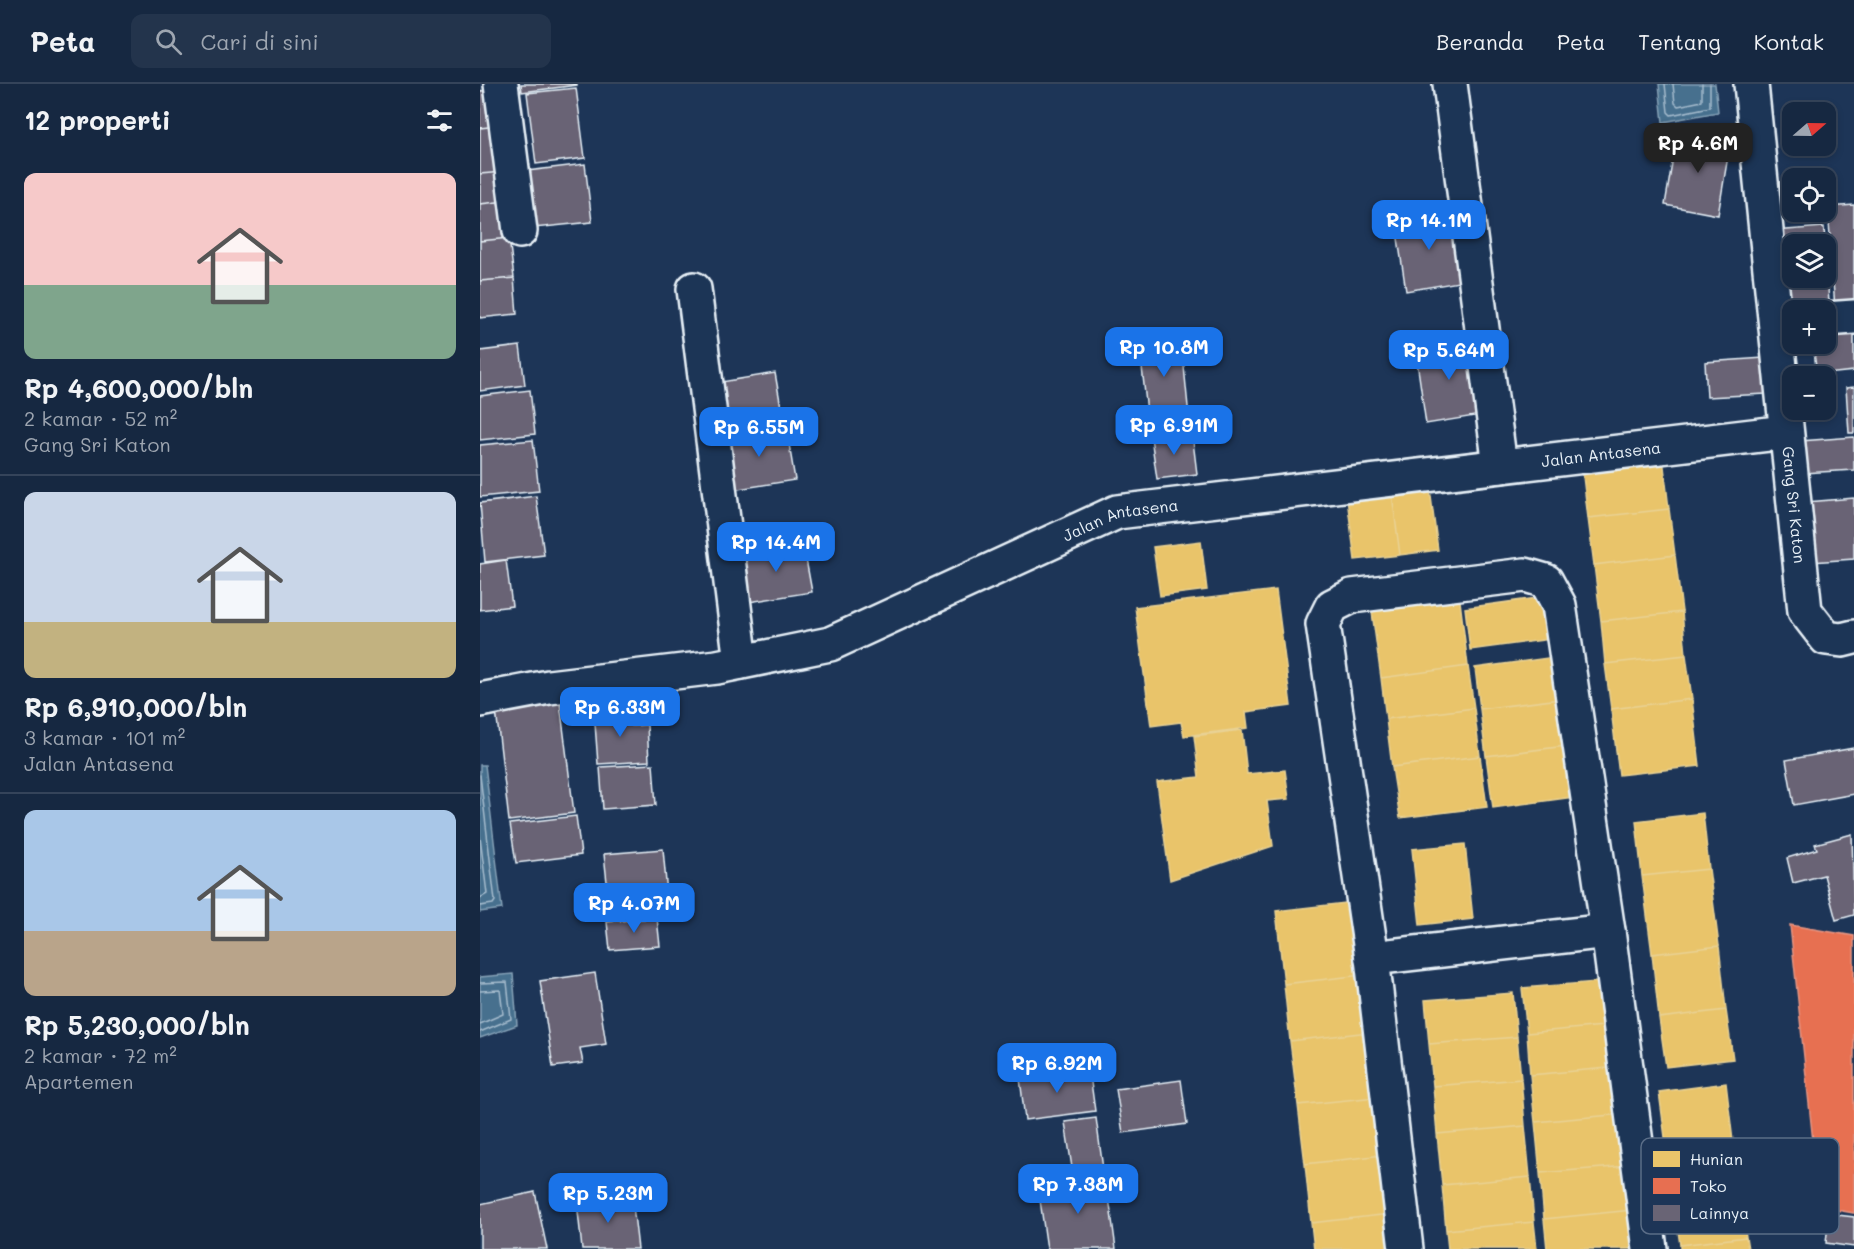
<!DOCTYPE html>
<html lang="id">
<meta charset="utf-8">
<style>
body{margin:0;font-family:Mali,sans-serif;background:#23344c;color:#f1f3f6;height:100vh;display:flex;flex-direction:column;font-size:22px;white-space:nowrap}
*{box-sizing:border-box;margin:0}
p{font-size:20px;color:#9ea6b1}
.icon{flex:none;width:33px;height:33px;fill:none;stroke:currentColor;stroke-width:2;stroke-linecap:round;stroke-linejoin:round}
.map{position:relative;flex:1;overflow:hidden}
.side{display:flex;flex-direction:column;background:#162841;width:480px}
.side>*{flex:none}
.needle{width:39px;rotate:70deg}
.fabs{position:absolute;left:1302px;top:18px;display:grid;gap:12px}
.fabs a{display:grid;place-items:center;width:54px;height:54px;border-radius:12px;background:#162841;box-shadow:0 3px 9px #0003,0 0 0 2px #35445a;font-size:30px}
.price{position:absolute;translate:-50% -51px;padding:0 14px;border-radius:12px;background:#1a73e8;color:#fff;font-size:20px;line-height:39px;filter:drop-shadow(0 2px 3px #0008)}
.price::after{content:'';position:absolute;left:50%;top:36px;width:18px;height:14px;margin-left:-9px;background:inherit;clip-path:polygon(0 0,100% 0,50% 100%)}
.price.selected{background:#222;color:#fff}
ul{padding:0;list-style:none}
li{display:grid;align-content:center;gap:12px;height:318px;padding:0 24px}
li+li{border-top:2px solid #35445a}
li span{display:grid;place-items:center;height:186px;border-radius:12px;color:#555}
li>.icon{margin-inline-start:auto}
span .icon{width:108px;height:108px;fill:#fffc;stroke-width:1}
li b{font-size:26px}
h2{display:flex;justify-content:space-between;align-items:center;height:72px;padding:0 24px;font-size:26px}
header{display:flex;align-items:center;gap:36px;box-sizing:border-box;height:84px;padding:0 30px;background:#162841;border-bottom:2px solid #35445a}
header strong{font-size:28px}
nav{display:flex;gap:33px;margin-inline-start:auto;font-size:21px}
.search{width:420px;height:54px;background:#23344c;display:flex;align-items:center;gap:15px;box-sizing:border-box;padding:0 21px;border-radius:12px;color:#9ea6b1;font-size:22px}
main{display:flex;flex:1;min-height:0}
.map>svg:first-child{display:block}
.water{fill:#466f8e;stroke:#87a3b8;stroke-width:1.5}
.homes{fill:#e9c46a;stroke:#e9d295;stroke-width:1.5}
.shops{fill:#e76f51;stroke:#e79683;stroke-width:1.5}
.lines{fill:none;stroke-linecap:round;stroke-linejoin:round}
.shore{stroke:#a7bdce;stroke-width:1.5}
.building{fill:#696475;stroke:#e8f1f8;stroke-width:1.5}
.minor-casing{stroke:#e8f1f8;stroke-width:38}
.minor{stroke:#1d3557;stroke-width:33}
.labels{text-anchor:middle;stroke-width:6;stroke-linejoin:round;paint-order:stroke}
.street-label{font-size:16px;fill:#e8f1f8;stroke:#1d3557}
.key{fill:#1d3557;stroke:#5a6d87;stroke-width:1.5}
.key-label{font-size:16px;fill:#e8f1f8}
</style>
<header>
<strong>Peta</strong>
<div class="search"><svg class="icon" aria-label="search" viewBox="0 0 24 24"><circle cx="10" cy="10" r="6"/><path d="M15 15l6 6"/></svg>Cari di sini</div>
<nav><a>Beranda</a><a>Peta</a><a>Tentang</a><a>Kontak</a></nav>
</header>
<main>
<section class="side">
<h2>12 properti<svg class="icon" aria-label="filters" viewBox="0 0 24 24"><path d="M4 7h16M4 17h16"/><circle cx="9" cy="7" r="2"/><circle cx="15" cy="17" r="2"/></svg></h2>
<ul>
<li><span style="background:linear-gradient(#f6c9c9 60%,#7fa58c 0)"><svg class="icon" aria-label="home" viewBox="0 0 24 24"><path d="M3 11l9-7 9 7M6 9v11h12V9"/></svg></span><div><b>Rp 4,600,000/bln</b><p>2 kamar · 52 m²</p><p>Gang Sri Katon</p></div></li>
<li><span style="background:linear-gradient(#c9d6e8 70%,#c2b280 0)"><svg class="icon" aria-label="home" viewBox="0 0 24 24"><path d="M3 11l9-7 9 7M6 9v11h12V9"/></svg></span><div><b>Rp 6,910,000/bln</b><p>3 kamar · 101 m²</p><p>Jalan Antasena</p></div></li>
<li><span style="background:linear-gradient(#a9c7e8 65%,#b9a48a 0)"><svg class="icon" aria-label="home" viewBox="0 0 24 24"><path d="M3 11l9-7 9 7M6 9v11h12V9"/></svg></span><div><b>Rp 5,230,000/bln</b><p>2 kamar · 72 m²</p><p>Apartemen</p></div></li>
</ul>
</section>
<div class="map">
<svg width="1374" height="1165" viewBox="0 0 1374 1165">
<rect width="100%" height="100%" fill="#1d3557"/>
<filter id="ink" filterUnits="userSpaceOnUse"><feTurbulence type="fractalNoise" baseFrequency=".0167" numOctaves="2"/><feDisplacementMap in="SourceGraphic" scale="12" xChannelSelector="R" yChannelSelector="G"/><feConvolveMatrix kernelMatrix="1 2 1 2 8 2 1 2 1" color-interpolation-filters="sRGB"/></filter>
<g filter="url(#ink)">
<path class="water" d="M1179,0H1235L1238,28L1183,38Z
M0,681H5L22,825L0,828Z
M33,890L37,941L0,954V893Z"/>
<path class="homes" d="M1183,374L1189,425L1108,434L1102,384Z
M950,405L958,466L920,471L912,410Z
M912,410L920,471L875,476L867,415Z
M1189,425L1195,471L1114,481L1108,434Z
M721,457L727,506L680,512L673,463Z
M1195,471L1202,528L1121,537L1114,481Z
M796,506L811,622L766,628L768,644L704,652L701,638L671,642L655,523Z
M1072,512L1078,554L990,566L985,524Z
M980,517L988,582L901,594L892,528Z
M1202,528L1206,571L1125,580L1121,537Z
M1206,571L1212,615L1131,625L1125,580Z
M1082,572L1088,614L1000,625L995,584Z
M988,582L994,624L906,635L901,594Z
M1088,614L1094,661L1006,672L1000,625Z
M1212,615L1220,682L1139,691L1131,625Z
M994,624L1000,672L912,683L906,635Z
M762,646L767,690L805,686L809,715L787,717L793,762L690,796L677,698L719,693L714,652Z
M1094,661L1101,712L1013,724L1006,672Z
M1000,672L1007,723L920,734L912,683Z
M1223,729L1229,785L1162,792L1156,737Z
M985,760L993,835L940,841L932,765Z
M1229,785L1239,862L1172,870L1162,792Z
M874,818L882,891L804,900L796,827Z
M1239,862L1246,926L1179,934L1172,870Z
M882,891L889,948L810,957L804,900Z
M1130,897L1135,941L1047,949L1042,904Z
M1033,909L1037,953L949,960L945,916Z
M1246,926L1253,975L1186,983L1179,934Z
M1135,941L1139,983L1050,991L1047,949Z
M889,948L896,1013L818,1021L810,957Z
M1037,953L1041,995L953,1002L949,960Z
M1139,983L1143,1030L1055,1038L1050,991Z
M1041,995L1045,1042L957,1050L953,1002Z
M1246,999L1255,1074L1189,1083L1179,1008Z
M896,1013L903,1071L825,1080L818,1021Z
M1143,1030L1148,1082L1060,1089L1055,1038Z
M1045,1042L1050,1093L962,1101L957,1050Z
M903,1071L910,1130L831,1139L825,1080Z
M1255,1074L1266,1153L1200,1161L1189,1083Z
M1148,1082L1152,1126L1064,1135L1060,1089Z
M1050,1093L1054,1138L966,1146L962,1101Z
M1152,1126L1155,1165H1067L1064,1135Z
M910,1130L914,1165H834L831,1139Z
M1054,1138L1057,1165H968L966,1146Z
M1266,1153L1268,1165H1200V1161Z"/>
<path class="shops" d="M1310,841L1374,852V1129L1340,1123Z"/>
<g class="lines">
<path class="shore" d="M1185,0L1188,28L1191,31L1230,23V0
M1193,0L1195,19L1198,22L1222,17V0
M0,691L15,817L13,820L0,822
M0,753L7,810L0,814
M0,899L27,898L31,935L0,948
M0,907L20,906L23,930L0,940"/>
</g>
<path class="building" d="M41,0H97V1L42,8Z
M96,4L105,74L56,80L47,9Z
M14,6L17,42L0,44V7Z
M17,42L23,88L0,90V44Z
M1197,50L1250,60L1238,131L1185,121Z
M105,80L112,138L54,144L47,87Z
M23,88L26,117L0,120V90Z
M26,117L29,154L0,157V120Z
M1374,121V223L1355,225L1348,123Z
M953,127L955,135L975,133L985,197L926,207L916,141H920L919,132Z
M1344,143L1345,160H1312V194H1346V171L1349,220L1299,223L1294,147Z
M29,154L34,194L0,197V157Z
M34,194L37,230L0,234V197Z
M1374,247V287L1337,291L1333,260H1346V251Z
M701,252L709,333L668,337L659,256Z
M973,252L975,273L997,269L1007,330L946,340L934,257Z
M40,262L45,301L0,307V267Z
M1284,274L1286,310L1227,313L1225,278Z
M295,289L304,340L243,350L235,299Z
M1374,303V349H1369L1366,304Z
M50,306L55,350L0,356V312Z
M306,342L315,396L252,406L243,352Z
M712,349L717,390L677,395L671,353Z
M1374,353V386L1323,389L1320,357Z
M53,356L59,407L0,413V361Z
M56,412L64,471L5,478L0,419Z
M1374,414V475L1331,478L1327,418Z
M323,459L332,508L269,518L261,470Z
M26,476L32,522L0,526V480Z
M80,619L94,729L29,737L16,626Z
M150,624L152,642L167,641L169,677L118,680L114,626Z
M1374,664V710L1314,721L1306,676Z
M173,680L176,721L123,725L120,683Z
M96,732L101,771L36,779L30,740Z
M1372,750L1374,831L1356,836L1344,791L1313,799L1307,774L1337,765L1335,760Z
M183,765L188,821L130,826L124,770Z
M177,834L180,862L130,866L127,838Z
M115,889L126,960L100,964L103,979L73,983L60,897Z
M609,984L615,1027L545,1036L540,994Z
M701,996L707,1040L643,1049L636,1005Z
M616,1034L623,1085L593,1090L585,1038Z
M626,1092L636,1165H567L558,1102Z
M55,1108L67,1165H0V1120Z
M152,1113L158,1165H102L97,1118Z
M1349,1130L1374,1133V1163L1346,1159Z"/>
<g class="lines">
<g class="minor-casing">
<g id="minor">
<path d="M21,0L40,147"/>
<path d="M970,0L1020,382"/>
<path id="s1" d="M1271,0L1325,527L1346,554L1362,556L1374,553"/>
<path d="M214,205L261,578"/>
<path d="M1346,235L1374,233"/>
<path id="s2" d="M0,616L69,603L237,583L350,560L637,428L1306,348"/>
<path d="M892,874L1128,847"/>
<path d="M926,1165L892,874L843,540L852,522L872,512L1045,491L1066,497L1079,521L1128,847L1170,1165"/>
</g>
</g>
<use href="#minor" class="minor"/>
</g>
</g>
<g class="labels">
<g class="street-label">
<text dy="6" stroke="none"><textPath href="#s2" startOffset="1158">Jalan Antasena</textPath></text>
<text dy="6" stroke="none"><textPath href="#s1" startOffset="423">Gang Sri Katon</textPath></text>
<text dy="6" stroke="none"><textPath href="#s2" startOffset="672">Jalan Antasena</textPath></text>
</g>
</g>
<rect x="1161" y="1054" width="198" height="96" rx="9" class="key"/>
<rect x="1173" y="1067" width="27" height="16" fill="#e9c46a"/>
<rect x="1173" y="1094" width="27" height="16" fill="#e76f51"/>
<rect x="1173" y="1121" width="27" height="16" fill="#696475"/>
<g class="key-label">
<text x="1210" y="1081">Hunian</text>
<text x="1210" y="1108">Toko</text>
<text x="1210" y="1135">Lainnya</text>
</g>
</svg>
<div class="fabs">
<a><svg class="needle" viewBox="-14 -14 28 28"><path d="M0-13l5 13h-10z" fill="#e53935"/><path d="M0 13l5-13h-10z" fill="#9ea6b1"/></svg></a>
<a><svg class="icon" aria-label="locate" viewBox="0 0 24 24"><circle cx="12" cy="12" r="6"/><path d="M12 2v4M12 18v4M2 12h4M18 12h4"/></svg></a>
<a><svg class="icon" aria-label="layers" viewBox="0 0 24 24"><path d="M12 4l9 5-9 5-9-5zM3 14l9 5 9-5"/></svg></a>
<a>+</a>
<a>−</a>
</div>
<b class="price selected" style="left:1218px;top:90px">Rp 4.6M</b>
<b class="price" style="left:949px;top:167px">Rp 14.1M</b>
<b class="price" style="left:684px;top:294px">Rp 10.8M</b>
<b class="price" style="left:969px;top:297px">Rp 5.64M</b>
<b class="price" style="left:694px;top:372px">Rp 6.91M</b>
<b class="price" style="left:279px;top:374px">Rp 6.55M</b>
<b class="price" style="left:296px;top:489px">Rp 14.4M</b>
<b class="price" style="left:140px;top:654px">Rp 6.33M</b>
<b class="price" style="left:154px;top:850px">Rp 4.07M</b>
<b class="price" style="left:577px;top:1010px">Rp 6.92M</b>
<b class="price" style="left:598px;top:1131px">Rp 7.38M</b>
<b class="price" style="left:128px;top:1140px">Rp 5.23M</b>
</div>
</main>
